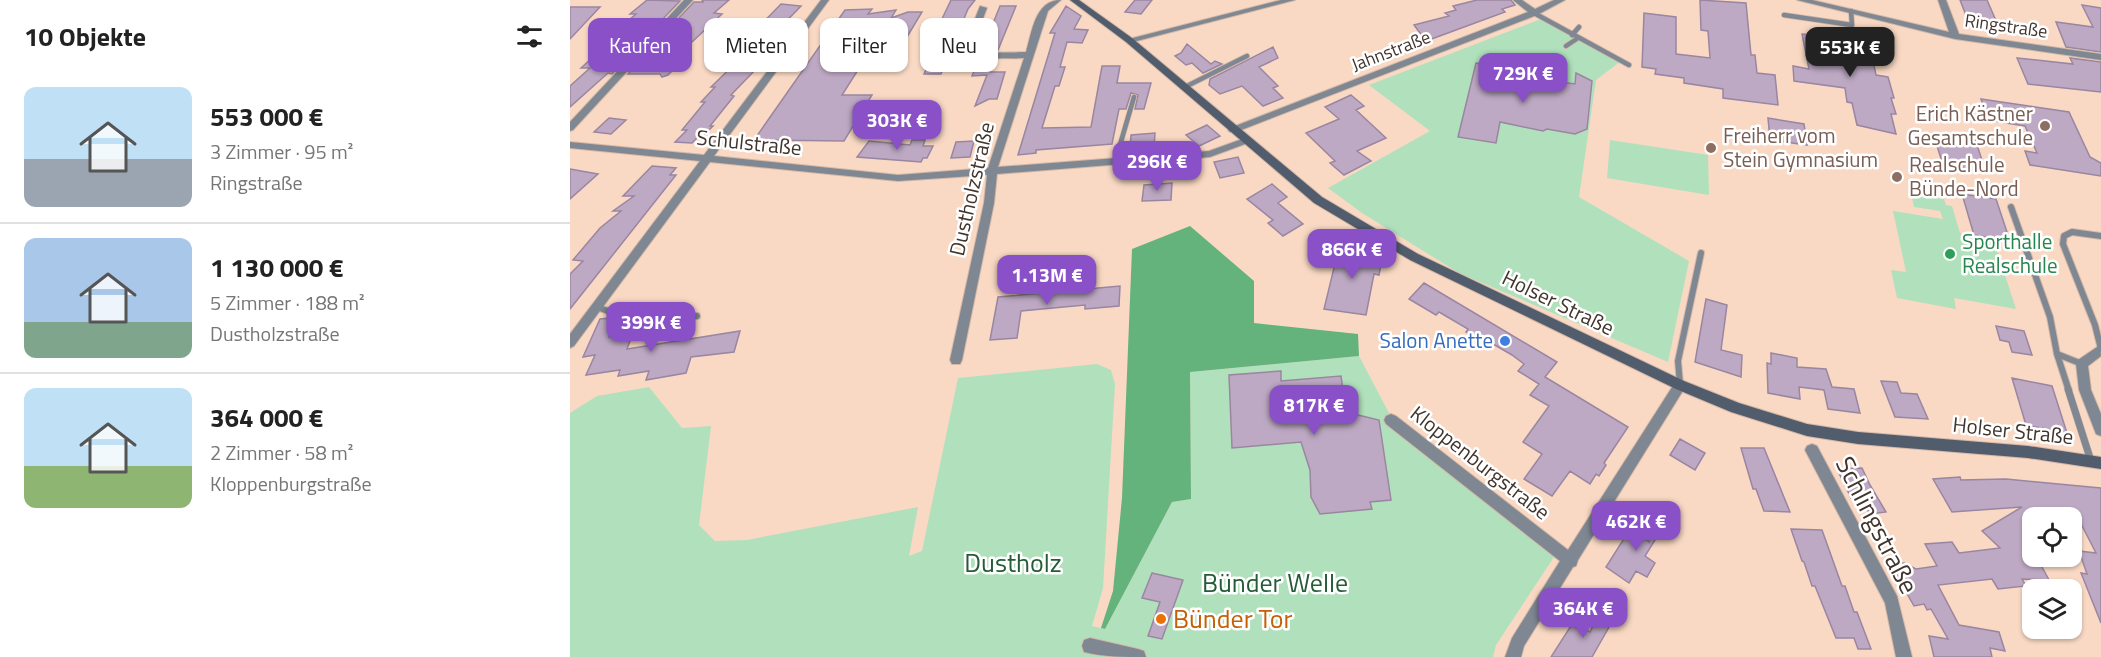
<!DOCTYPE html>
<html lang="de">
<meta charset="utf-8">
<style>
body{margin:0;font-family:"Titillium Web",sans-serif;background:#f2f2f2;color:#222;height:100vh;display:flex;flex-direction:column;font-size:22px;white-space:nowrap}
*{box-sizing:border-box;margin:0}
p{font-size:20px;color:#767676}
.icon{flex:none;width:33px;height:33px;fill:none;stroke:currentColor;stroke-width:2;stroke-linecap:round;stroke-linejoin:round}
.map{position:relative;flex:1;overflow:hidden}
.drawer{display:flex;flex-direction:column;background:#fff;width:570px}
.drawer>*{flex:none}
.banner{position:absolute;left:18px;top:18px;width:570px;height:54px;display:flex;gap:12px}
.buttons{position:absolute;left:1452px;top:507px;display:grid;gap:12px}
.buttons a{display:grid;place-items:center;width:60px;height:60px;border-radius:12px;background:#fff;box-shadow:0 2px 4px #0004;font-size:30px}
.price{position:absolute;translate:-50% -51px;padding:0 14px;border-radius:12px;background:#8950c7;color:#fff;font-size:20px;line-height:39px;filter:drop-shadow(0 2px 3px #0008)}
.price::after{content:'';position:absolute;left:50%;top:36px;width:18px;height:14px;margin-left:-9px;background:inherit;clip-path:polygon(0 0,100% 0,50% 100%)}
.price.on{background:#222;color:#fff}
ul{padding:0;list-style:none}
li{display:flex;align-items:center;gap:18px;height:150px;padding:0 24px}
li+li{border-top:2px solid #e0e0e0}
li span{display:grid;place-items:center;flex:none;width:168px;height:120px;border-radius:12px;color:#555}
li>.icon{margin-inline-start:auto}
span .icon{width:72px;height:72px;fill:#fffc;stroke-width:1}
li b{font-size:26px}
h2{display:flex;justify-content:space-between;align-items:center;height:72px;padding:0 24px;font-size:26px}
.pill{padding:0 21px;border-radius:12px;background:#fff;box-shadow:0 2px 4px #0004;font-size:21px;line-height:54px}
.pill.on{background:#8950c7;color:#fff}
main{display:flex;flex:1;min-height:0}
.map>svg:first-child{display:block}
.green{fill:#b0e1bc}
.forest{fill:#64b27c}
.building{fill:#bea9c4;stroke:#9a86a0;stroke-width:1.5}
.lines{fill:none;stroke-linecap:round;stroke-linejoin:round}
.lane-far2-casing{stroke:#d4b8a6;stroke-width:6}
.lane-far1-casing{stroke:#d4b8a6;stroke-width:8}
.lane-casing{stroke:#d4b8a6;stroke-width:8}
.street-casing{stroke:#d4b8a6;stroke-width:2}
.secondary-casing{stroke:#d4b8a6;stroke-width:2}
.lane-far2{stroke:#7e8792;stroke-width:4.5}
.lane-far1{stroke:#7e8792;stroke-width:6}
.lane{stroke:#7e8792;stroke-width:7}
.street{fill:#7e8792;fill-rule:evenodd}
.secondary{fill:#515c6d;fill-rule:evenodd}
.education-dot{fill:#8d6e63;stroke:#fff;stroke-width:2}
.leisure-dot{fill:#2e9e5b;stroke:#fff;stroke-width:2}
.shop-dot{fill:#3f7fe0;stroke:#fff;stroke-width:2}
.food-dot{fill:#e8710a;stroke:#fff;stroke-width:2}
.labels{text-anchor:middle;stroke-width:5;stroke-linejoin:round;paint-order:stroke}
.far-street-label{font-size:18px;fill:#41352d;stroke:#fff}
.education-label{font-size:21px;fill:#785e54;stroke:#fff;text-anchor:start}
.street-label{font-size:21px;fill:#41352d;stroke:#fff}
.leisure-label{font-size:21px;fill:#27864d;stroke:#fff;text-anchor:start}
.shop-label{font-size:21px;fill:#366cbe;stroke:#fff;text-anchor:end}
.near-street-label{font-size:26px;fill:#41352d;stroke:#fff}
.near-park-label{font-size:26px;fill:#245c38;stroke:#fff}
.near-food-label{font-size:26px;fill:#c56008;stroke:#fff;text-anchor:start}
</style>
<main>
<section class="drawer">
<h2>10 Objekte<svg class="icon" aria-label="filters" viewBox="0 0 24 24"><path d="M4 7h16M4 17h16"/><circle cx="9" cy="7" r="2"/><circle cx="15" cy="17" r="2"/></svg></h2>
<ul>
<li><span style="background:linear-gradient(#bfe0f5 60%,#9aa5b1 0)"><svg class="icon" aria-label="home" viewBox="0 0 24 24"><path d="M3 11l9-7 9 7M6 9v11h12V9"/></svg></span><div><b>553 000 €</b><p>3 Zimmer · 95 m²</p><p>Ringstraße</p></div></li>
<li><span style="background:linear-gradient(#a9c7e8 70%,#7fa58c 0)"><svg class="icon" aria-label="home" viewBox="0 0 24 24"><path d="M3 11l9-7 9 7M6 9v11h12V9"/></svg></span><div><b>1 130 000 €</b><p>5 Zimmer · 188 m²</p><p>Dustholzstraße</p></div></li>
<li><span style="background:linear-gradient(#bfe0f5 65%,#8fb573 0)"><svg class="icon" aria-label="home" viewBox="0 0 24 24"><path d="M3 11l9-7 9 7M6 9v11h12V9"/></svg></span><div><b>364 000 €</b><p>2 Zimmer · 58 m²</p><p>Kloppenburgstraße</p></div></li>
</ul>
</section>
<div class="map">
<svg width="1531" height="657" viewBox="0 0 1531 657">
<rect width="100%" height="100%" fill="#f9d9c4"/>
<path class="green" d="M971,19L1051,61L1026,80L1009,197L1119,261L1098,362L889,273L792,213L758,188L860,131L799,85Z
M1040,140L1138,155L1139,195L1037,178Z
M1341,193L1374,199L1376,205L1382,206L1390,233L1423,238L1446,309L1384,298L1386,309L1327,298L1321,270L1336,272L1323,211L1373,219L1370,211L1344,207Z
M789,356L820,415L922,507L984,557L926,645L923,657H0V413L27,396L79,387L112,428L141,426L129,525L145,541L177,540L348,507L339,556L352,551L388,378L527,364L541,370L545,384L533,588L522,626L535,629L602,502L621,499L620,372Z"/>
<path class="forest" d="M620,226L684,281V323L788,334L789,356L620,372L621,499L602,502L535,629L531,628L543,591L552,498L562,249Z"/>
<path class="building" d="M77,0L110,1L91,21L85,20L60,42L70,43L42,74L38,73L0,107V86L20,68H11L45,37L40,36L66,14H60Z
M132,0H159L144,13L152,14L108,55L116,56L98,75L92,77L90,74H58L85,44L95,45L118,24L105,22L124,2H133Z
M381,0H405L398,9L371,74H354L377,21H371Z
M565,0H582L571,14L555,12Z
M907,0H941L945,5L932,9L935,12L856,41L844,25L879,16L875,13L886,10L883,6Z
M1130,0L1176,3L1181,55H1185L1187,73L1205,75L1208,105L1153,98V89L1114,83V78L1085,74L1086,69L1072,67L1074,13L1106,17V54L1140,58L1138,31L1131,30Z
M1390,0H1417L1431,32L1401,28Z
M211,4L231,6L194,44L204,45L183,67H188L161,95L164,96L140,126H143L131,138H127L122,143L105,142L117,130H112L135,102H131L145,87H141L181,48L173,47L177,43H173Z
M1512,5L1531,8V52L1496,47L1486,22L1523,27Z
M430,6H446L428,50L412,51Z
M496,6L511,16L504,29L518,30L512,43L497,42L490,67H495L489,86H485L472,128L521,127L532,66H550L547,83H581L574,109H565L568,95L561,93L556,109H549L542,144L466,150V153L448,155L485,33H480Z
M0,7H30L0,39Z
M302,9L298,14L326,10L321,18L338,12H352L331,47L302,48L272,95H302L274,141L184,140L275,10Z
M1232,34L1299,42L1306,75L1318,77L1324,98H1321L1326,114H1321L1326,134L1287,125L1282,103L1277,102L1275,88L1224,81L1223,66L1239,69Z
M617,44L641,64L645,61L652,64L633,73L622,63L616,65L605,56L611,53Z
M703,47L708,58L689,67L708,86L703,88L713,98L693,106L672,86L650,94L639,85L640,79Z
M1447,58L1503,64L1500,58L1531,62V92L1458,84Z
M408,61H424L420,72H435L427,99H419L405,106L417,75L402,76Z
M906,63L926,66L924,72L1005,84L1006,73L1022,81L1017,129L1005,134L977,129L973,131L930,122L926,143L888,137Z
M781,95L794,106L786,110L816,138L787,151L801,161L774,175L760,163L765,161L736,133L769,119L755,107Z
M1411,99L1499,112L1520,157L1531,163V176L1460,165L1455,151L1467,153L1455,126L1418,120Z
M39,118L56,120L41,134L24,132Z
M1198,118L1234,124L1237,145L1200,140Z
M637,125L650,136L629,146L616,135Z
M585,133L584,148L560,149L561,135Z
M1363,133L1405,139L1416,172L1373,165Z
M342,140H355L353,146H363L357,158H353L351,162L287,157L299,141L340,145Z
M404,141L400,157L381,158L386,142Z
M668,157L674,173L650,178L644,162Z
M82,166L106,168L100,175H106L0,309V274L13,261L3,260L30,228L51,211H43L64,196H53Z
M0,169L28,174L0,199Z
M602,183L601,200L572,201L574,185Z
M702,184L717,197L708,203L733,224L713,236L698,223L703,220L677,199Z
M1392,194L1426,199L1440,241L1404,235Z
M771,239L785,241L782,254L812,258L809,275L804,274L796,315L754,309Z
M854,283L987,362L975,377L1058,427L1034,463L1036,465L1029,476L1026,474L1020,484L1000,471L982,496L954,479L972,454L953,442L979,406L960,395L969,384L948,371L954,364L942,355L911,337L909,339L896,332L898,329L869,312L866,315L839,299Z
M550,286L549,306L515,309V305L451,311L447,338L420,340L428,297Z
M1136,299L1157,305L1151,350L1172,355L1171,377L1125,362Z
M41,318L46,320L39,337L63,333L57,349L170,331L164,352L121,357L116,373L76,380L79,371L48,376L50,370L16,375L25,355L13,357L30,319Z
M1426,326L1454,331L1462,355L1442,352L1439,342L1430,340Z
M1201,353L1227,358V367L1256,369L1262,387L1284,389L1290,413L1258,409L1254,390L1229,387L1230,399L1198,393L1197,363L1201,364Z
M711,371V381L771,376L773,390H764L788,415L809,420L821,500L800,502L802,509L750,514L741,497L740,470L731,442L662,448L659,375Z
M1442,378L1482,386L1497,433L1456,425Z
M1311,381L1327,382L1331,393L1347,394L1358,419L1325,417Z
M1110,439L1135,453L1125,470L1100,455Z
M1171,448H1194L1220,512L1194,511L1186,489H1183Z
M1292,468L1300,485L1316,512L1300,514L1289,497L1281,498L1267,469Z
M1390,477L1391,480L1436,479L1531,488V623L1511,573L1517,574L1509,551L1526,553L1508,518H1462V556H1466L1479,580L1452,579L1456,586L1428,589L1422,579L1368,585L1389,625L1429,632L1435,651L1420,648L1422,657H1364L1359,636L1378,639L1361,609L1357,610L1354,604L1344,606L1320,564L1334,563L1346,569L1367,566L1355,544L1382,542L1389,553L1430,548L1412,531L1452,507L1382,512L1363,479Z
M1077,518L1094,521L1096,536L1088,535L1075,556L1085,563L1077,577L1066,571L1059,583L1036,567L1060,529L1079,542Z
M1221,529L1252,530L1272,586H1275L1284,612H1287L1301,649H1288L1284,638H1266L1245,586H1242L1234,562L1232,561Z
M582,573L613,580L592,639L578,636L590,602L572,598Z
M1029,612L1043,620L1022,657H981L1004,621L1020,632Z"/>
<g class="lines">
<g class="lane-far2-casing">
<path id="lane-far2" d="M964,13L1059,65
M1214,15L1282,25L1281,11
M1002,35L1009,27
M996,46L1008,38
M615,87L677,56
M545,162L564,97"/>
</g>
<g class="lane-far1-casing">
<path id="lane-far1" d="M1441,207L1480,317L1487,354L1499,391
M1531,236L1502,232L1494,236L1493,244L1525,325L1531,349
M27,307L73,324L127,316
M1487,354L1512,364
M1110,384L1108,361L1131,253"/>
</g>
<g class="lane-casing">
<path id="lane" d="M1498,389L1521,461"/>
</g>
<g class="street-casing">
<path id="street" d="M114,0H123L3,130L0,131V122Z
M251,0H259L144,156L328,175L418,168L454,58L394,59L390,56L410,6L417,8L400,53L456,52C462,32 465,0 491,0L478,11L428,167L639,151L675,138L680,141L678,143L640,157L427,174L424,203L392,360L390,364H382L380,360L414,203L417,175L328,181L140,162L4,346L0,348V334L130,161L0,148V142L134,155Z
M711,0H725L559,43L555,40Z
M943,0H952L965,9L984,0H995L967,15L666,132H660L658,130L660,128L958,12Z
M1227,0H1242L1379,32L1368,0H1376L1389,34L1531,54V60L1385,39Z
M1530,345L1531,356L1518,366L1521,390L1531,414V436L1526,434L1509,390L1506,364L1508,360Z
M1110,380L1114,381L1116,385L1114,389L1008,560L1006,566L1003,567L954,646L951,657H935L942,638L990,561L816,424L814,420L816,416L821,414L826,416L998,550L1106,381Z
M1242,444L1247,446L1327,596L1342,657H1326L1315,603L1235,450L1237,446Z
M520,638L568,649L574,651L576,657C555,657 534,657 514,652L512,646L514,640Z"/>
</g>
<g class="secondary-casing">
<path id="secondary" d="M500,0H509L562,38L752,197L848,254L1114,381L1169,403L1237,424L1288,432L1458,446L1531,457V469L1458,458L1288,444L1237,436L1161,412L1106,389L840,260L744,203L556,42Z"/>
</g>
<use href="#lane-far2" class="lane-far2"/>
<use href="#lane-far1" class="lane-far1"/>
<use href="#lane" class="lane"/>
<use href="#street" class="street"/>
<use href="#secondary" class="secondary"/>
</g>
<g class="education-dot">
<circle cx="1475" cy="126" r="6"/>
<circle cx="1141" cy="148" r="6"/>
<circle cx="1327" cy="177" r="6"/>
</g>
<circle class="leisure-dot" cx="1380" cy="254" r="6"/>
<circle class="shop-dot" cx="935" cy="341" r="6"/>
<circle class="food-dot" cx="591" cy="619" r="6"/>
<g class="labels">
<g class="far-street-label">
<text transform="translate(1436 26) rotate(8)" y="6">Ringstraße</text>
<text transform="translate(821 51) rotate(-21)" y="6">Jahnstraße</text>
</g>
<g class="education-label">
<text x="1463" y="121" text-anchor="end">Erich Kästner<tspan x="1463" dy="24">Gesamtschule</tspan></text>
<text x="1153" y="143">Freiherr vom<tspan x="1153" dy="24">Stein Gymnasium</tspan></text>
<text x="1339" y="172">Realschule<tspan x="1339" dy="24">Bünde-Nord</tspan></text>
</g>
<g class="street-label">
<text transform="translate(179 143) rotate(6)" y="7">Schulstraße</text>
<text transform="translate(402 189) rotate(-77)" y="7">Dustholzstraße</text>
<text transform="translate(988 303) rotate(26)" y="7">Holser Straße</text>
<text transform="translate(1443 431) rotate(6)" y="7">Holser Straße</text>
<text transform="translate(910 463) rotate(38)" y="7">Kloppenburgstraße</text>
</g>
<g class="leisure-label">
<text x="1392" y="249">Sporthalle<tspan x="1392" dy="24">Realschule</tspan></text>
</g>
<g class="shop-label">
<text x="923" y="348">Salon Anette</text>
</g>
<g class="near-street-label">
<text transform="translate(1307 525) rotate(63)" y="9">Schlingstraße</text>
</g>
<g class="near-park-label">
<text x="443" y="572">Dustholz</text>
<text x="705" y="592">Bünder Welle</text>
</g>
<g class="near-food-label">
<text x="603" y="628">Bünder Tor</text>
</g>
</g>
</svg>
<div class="buttons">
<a><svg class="icon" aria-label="locate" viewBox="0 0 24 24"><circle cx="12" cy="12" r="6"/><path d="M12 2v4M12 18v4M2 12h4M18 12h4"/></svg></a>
<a><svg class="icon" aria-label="layers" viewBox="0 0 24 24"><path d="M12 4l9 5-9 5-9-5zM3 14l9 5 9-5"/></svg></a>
</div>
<b class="price on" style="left:1280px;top:78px">553K €</b>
<b class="price" style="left:953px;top:104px">729K €</b>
<b class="price" style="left:327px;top:151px">303K €</b>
<b class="price" style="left:587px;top:192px">296K €</b>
<b class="price" style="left:782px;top:280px">866K €</b>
<b class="price" style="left:477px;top:306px">1.13M €</b>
<b class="price" style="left:81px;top:353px">399K €</b>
<b class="price" style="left:744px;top:436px">817K €</b>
<b class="price" style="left:1066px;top:552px">462K €</b>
<b class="price" style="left:1013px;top:639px">364K €</b>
<div class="banner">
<a class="pill on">Kaufen</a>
<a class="pill">Mieten</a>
<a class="pill">Filter</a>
<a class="pill">Neu</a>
</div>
</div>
</main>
